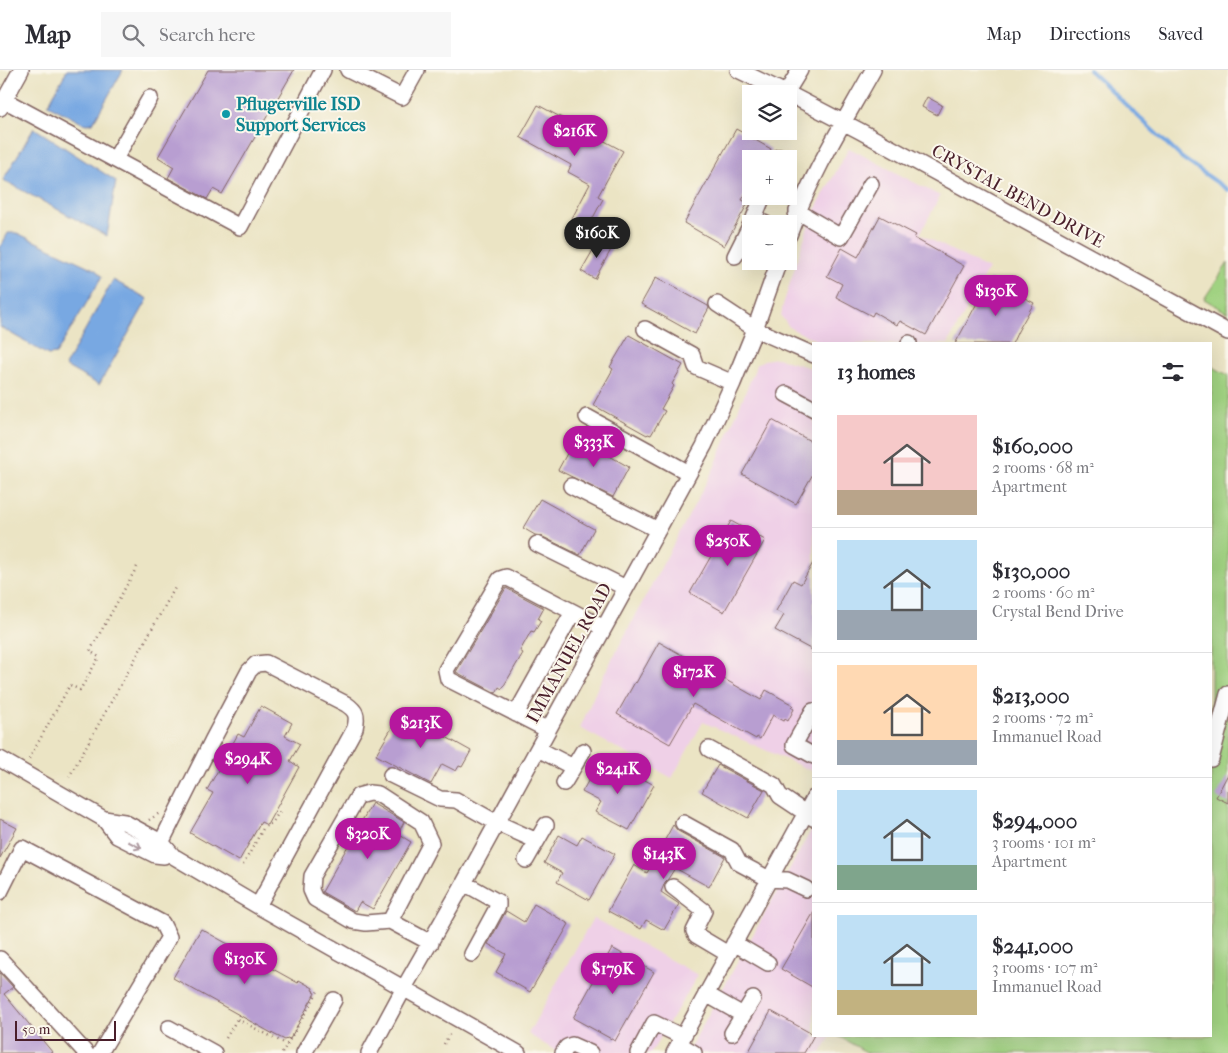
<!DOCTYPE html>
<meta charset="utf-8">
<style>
body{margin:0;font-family:"IM FELL French Canon",serif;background:#f7f7f7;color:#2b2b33;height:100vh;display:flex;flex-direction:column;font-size:19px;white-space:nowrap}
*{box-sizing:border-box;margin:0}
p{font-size:16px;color:#7c7c81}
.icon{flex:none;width:28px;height:28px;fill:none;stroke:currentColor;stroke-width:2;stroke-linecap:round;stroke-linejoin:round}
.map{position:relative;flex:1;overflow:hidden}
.drawer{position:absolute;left:812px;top:272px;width:400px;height:695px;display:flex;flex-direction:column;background:#fff;border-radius:0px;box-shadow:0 5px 20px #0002}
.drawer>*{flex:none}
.tools{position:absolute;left:742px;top:15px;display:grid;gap:10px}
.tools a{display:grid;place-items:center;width:55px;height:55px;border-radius:0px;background:#fff;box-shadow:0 5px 20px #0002;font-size:25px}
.scale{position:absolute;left:15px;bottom:12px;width:101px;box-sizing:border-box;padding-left:5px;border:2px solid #4a1f2b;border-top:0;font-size:14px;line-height:18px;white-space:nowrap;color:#4a1f2b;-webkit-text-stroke:4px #fbf7ec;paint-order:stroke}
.price{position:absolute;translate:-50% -42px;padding:0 11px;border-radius:18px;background:#b5179e;color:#fff;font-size:16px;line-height:32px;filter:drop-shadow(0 1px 2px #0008)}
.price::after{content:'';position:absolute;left:50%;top:30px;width:15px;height:11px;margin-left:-8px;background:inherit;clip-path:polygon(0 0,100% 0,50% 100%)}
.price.current{background:#222;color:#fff}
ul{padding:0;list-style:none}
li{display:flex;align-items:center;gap:15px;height:125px;padding:0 25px}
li+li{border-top:1px solid #e1e1e2}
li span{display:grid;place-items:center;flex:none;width:140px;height:100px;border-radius:0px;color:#555}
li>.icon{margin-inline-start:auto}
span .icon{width:60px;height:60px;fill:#fffc;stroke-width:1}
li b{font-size:21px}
h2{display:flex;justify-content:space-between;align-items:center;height:60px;padding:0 25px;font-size:21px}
header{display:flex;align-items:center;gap:30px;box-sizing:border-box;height:70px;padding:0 25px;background:#fff;border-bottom:1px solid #e1e1e2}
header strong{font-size:24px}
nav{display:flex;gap:28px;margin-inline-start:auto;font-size:18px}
.search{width:350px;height:45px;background:#f7f7f7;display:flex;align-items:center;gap:12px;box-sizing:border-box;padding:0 18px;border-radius:0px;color:#7c7c81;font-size:19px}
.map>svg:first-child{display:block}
.built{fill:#efd0e7}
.green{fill:#a0d281;stroke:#757856}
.water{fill:#78a8e2;stroke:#616486}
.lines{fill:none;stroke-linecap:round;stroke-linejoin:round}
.stream{stroke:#78a8e2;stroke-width:4}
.building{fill:#b89ed1}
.minor-casing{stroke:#826461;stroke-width:18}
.path{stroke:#826461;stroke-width:2.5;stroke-dasharray:1 4;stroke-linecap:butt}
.minor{stroke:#fff;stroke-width:15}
.oneway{stroke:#ae9aa0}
.culture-dot{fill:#0f9aa8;stroke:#fbf7ec;stroke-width:2}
.labels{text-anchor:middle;stroke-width:4;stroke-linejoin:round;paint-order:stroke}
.culture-label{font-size:18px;font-weight:bold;fill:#0d838f;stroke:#fbf7ec;text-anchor:start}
.street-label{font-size:18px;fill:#4a1f2b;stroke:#fbf7ec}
</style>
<header>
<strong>Map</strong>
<div class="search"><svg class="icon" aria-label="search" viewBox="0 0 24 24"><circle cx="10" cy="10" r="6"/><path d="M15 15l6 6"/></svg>Search here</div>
<nav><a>Map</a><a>Directions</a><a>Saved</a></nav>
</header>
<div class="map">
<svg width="1228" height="983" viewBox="0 0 1228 983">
<rect width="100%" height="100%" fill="#fbf7ec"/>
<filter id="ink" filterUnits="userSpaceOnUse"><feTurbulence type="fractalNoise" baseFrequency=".02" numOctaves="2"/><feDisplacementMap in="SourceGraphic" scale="10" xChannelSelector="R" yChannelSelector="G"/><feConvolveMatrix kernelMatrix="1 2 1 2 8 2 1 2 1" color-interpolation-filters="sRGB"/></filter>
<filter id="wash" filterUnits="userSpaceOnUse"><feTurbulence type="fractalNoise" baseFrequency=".0096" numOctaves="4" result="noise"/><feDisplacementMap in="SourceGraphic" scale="20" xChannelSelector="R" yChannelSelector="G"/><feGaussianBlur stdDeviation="1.12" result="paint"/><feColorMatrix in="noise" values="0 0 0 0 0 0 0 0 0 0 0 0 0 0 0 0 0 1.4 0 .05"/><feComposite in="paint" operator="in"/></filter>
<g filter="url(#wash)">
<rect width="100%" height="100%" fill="#ebe4c4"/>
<path class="built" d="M849,78L940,126L920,164L988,199L948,274H824L790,258L781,246L783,235L811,147Z
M777,288L814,299V702L703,652L672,708L580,658L599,614L714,398L757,294L764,290Z
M814,755V966H831L821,983H687Z
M593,848L698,905L651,983H559L528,964Z"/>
<path class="green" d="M1228,193V243L1204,229Z
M1211,296L1228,305V983H868L838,966H1211Z"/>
<path class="water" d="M67,0H123L93,53L87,54L82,53L48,35Z
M34,58L116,111L107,166L3,110Z
M8,163H17L96,200L102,207L56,284L48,285L0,257V178Z
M113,210L148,229L99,315L65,296Z"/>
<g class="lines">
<path class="stream" d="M1089,0L1182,88L1228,120"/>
</g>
<g id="blocks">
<path class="building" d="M208,0H294L222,124L213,119L207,129L168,108L174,97L158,87Z
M927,27L942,35L937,45L922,37Z
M538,35L623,81L598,126L603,129L585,163L569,154L590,114L568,102L571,95L520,67Z
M736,59L771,79L766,89H751V114L742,130L748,133L724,176L684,153Z
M880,146L916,165L914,168L964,196L926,265L900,251L897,255L874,242L872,246L836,227L842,214L827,206L842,178L858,187Z
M600,168L613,176L595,209L581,201Z
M656,207L708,236L709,238L695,264L641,234Z
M990,209L1034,233L1018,261L1012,274H955Z
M629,265L683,295L672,314L674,316L661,339L665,341L651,365L648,364L647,365L593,335L613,299L610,297Z
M772,350L814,373V402L796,434L742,404Z
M576,367L629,397L613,427L558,400Z
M540,429L594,459L580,485L541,466L535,465L523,458Z
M731,451L765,470L724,542L690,523Z
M814,491V581L775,560L784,545L776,541L793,510L801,514Z
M506,518L544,538L538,549L541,551L534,562L531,561L520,581L523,583L502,619L499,617L496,623L456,602Z
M659,572L761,630L766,620L793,635L791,637L794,639L788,651L785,649L784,651L773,645L760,669L757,667L756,669L693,634L670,674L617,644L635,612L636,613Z
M261,636L292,653L285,666L300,674L290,691L299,697L267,755L261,752L239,791L190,763L213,723L207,720L238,664L244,667Z
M401,642L471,681L462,697L459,696L456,701L442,694L431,714L376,685Z
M597,695L616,705L621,697L654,715L629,760L595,742L601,732L582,722Z
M718,695L764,720L748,748L702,722Z
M1228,704V733L1216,727Z
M372,733L404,752L398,764L411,772L373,839L360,832L355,841L322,822Z
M0,749L17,758L0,788Z
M673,755L678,761L725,787L709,817L675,798L668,809L665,812L661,822L679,834L664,860L646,850L641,859L608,841L634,795L647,803Z
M559,765L577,775L582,766L615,784L589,830L557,812L562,803L544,793Z
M534,834L569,854L530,922L496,902L506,884L488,874L506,841L524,852Z
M814,842V918L781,899Z
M201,859L298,913L299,910L313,918L312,920L314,921L313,922L315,923L290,969L287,968L285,970L275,965L173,908Z
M612,878L654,902L615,971L573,948Z
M0,903L13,917L4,924L53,983H0Z
M771,941L814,965L804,983H748Z"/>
</g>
</g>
<g filter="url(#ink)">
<use href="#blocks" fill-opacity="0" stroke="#826461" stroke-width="1"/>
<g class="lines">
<g class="minor-casing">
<path id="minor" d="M348,0L402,27L417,0
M738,0L788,24
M786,23L800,0
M789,24L860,61L1228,262
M4,30L240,157L323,0
M0,38L21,0
M115,89L150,28
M779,89V87
M763,126L754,148L766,154
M797,141L841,167L871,114
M789,165C810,106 843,54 873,0
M735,186L751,154
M717,234L755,259L814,285
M645,259L692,285L696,297L733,313
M909,274V273
M786,324L814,339
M587,347L689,403
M571,416L658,460
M537,474L626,518
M813,641L794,675L814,686
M516,644L573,542
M548,660L448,609L446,600L500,509L506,507L604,558
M538,679L573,697
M709,679L774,715L780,726L813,748
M0,689L104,749L117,766L155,785L164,786
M1211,689L1228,624
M391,705L440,729L456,730L497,753L537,771
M564,713L583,681
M104,749L124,752L161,772L173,786L258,836L518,983
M683,753L732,780L739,793L769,809L787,810L806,819
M155,785L212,671L249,601L256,594L266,593L346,634C356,641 358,645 355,658L258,836
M526,790L546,755
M464,813L498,832V836L472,884
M673,817L704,841L694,861L696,865L728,884
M0,822L22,778L162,853L169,867L100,983
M390,851L431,773L421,752L378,724L369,723L358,726L312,806L311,820L315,829L353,851L366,853L390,851L431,873
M734,873L768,893
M0,889L86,983
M706,924L743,945
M169,958L214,983
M732,963L753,929
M679,974L694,983
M304,983L334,930
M369,983L404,918L464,813L704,376L733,313L755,259L779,191
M563,983L567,977L572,975L590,983
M638,983L654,953L683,967
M674,983L814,728"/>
</g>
<path class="path" d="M29,689L70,615L80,620L99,587L90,581L138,495
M69,707L176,516
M149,750L161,742
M243,795L264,757L272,753L280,741
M239,945L237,949L288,975
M226,968L237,949
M444,974L450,963
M282,983L318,921"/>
<use href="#minor" class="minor"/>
</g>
<defs><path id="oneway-shaft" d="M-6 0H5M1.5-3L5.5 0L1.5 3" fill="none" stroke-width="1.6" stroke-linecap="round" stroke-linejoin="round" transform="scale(1.25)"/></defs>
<use class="oneway" href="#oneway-shaft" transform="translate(135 775) rotate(27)"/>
</g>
<circle class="culture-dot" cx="226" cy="44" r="5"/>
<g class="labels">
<g class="culture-label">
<text x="236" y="40">Pflugerville ISD<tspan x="236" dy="21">Support Services</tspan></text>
</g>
<g class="street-label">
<text transform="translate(1018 126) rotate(29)" y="6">CRYSTAL BEND DRIVE</text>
<text transform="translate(569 583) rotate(-61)" y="6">IMMANUEL ROAD</text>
</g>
</g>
</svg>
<div class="tools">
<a><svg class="icon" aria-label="layers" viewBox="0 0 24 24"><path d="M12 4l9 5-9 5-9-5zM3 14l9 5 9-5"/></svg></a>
<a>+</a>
<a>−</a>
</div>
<div class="scale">50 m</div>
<b class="price" style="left:575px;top:87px">$216K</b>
<b class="price current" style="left:597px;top:189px">$160K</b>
<b class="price" style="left:996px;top:247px">$130K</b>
<b class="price" style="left:594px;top:398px">$333K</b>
<b class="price" style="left:728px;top:497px">$250K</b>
<b class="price" style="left:694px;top:628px">$172K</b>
<b class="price" style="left:421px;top:679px">$213K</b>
<b class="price" style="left:248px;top:715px">$294K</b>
<b class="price" style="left:618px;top:725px">$241K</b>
<b class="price" style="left:368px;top:790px">$320K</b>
<b class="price" style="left:664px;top:810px">$143K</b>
<b class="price" style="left:245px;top:915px">$130K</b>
<b class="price" style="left:613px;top:925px">$179K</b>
<section class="drawer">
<h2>13 homes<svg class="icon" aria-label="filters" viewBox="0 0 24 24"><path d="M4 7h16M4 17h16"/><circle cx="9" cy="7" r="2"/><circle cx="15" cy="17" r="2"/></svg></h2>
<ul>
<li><span style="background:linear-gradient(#f6c9c9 75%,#b9a48a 0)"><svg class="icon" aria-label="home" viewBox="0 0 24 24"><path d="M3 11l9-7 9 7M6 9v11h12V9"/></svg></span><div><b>$160,000</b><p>2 rooms · 68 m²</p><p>Apartment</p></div></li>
<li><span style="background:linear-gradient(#bfe0f5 70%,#9aa5b1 0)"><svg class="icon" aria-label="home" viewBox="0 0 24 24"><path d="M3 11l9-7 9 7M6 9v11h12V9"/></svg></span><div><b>$130,000</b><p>2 rooms · 60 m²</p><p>Crystal Bend Drive</p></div></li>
<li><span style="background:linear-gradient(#ffd9b3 75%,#9aa5b1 0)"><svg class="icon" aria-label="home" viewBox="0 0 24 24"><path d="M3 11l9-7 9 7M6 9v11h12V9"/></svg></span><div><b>$213,000</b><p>2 rooms · 72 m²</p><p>Immanuel Road</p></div></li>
<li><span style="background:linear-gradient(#bfe0f5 75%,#7fa58c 0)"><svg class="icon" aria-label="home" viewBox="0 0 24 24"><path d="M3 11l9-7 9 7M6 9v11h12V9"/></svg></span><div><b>$294,000</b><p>3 rooms · 101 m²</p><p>Apartment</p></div></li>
<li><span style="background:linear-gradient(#bfe0f5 75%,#c2b280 0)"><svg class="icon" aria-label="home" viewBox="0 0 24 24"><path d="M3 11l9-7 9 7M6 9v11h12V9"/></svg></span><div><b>$241,000</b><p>3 rooms · 107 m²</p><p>Immanuel Road</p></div></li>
</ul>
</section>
</div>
